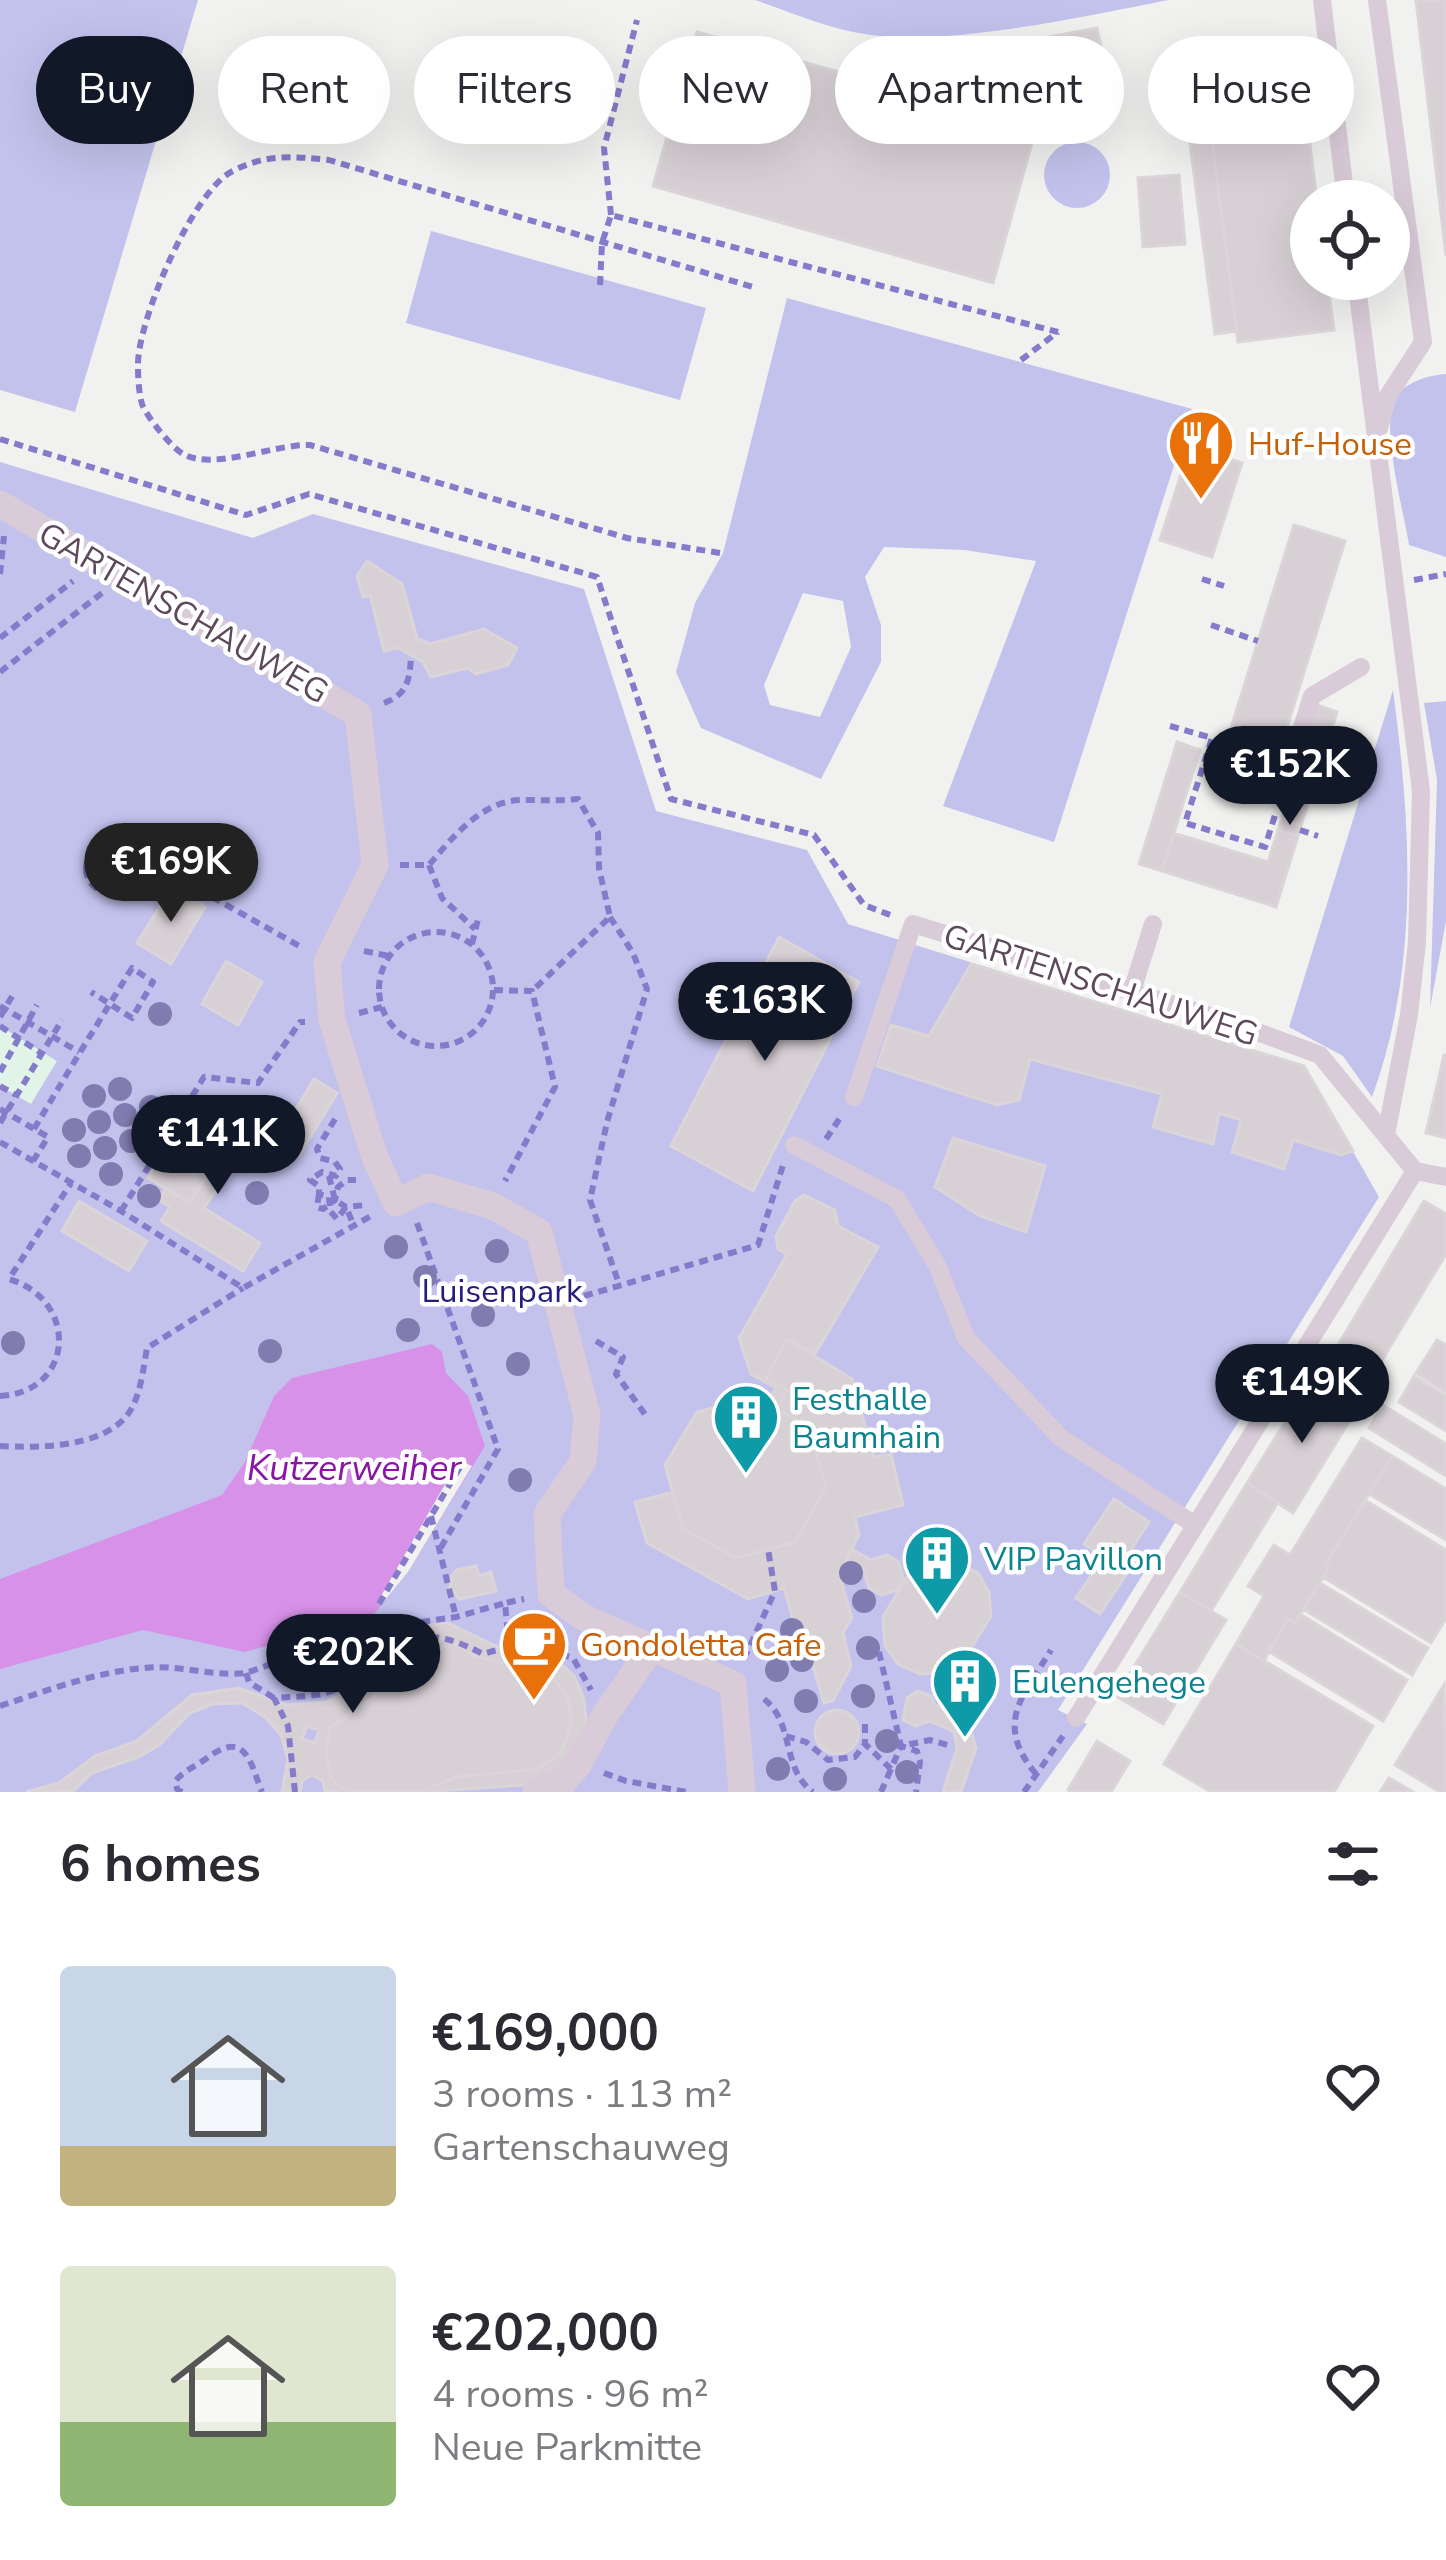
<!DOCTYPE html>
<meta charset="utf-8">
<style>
body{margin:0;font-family:"Nunito Sans",sans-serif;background:#f2f2f3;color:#2b2b33;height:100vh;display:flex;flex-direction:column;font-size:45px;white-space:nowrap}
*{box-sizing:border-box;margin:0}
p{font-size:39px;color:#7c7c81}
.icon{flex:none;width:66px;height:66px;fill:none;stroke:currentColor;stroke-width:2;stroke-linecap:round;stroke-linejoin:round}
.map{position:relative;height:1792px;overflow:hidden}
.side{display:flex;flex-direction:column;background:#fff;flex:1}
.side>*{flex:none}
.hud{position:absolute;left:36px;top:36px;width:1374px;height:108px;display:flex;gap:24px}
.fabs{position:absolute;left:1290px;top:180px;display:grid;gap:24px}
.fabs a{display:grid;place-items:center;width:120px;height:120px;border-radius:50%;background:#fff;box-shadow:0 12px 48px #0002;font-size:60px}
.price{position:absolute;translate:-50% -102px;padding:0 27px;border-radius:42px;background:#111827;color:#fff;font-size:39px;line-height:78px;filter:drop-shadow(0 3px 6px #0008)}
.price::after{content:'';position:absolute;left:50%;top:72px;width:36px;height:27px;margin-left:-18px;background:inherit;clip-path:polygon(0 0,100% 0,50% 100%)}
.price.active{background:#222;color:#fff}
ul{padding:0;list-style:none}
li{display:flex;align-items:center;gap:36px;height:300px;padding:0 60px}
li span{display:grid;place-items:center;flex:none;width:336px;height:240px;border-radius:12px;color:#555}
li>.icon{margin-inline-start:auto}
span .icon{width:144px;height:144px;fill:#fffc;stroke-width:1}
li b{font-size:51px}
h2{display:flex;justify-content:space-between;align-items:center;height:144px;padding:0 60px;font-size:51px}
.chip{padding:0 42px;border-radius:54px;background:#fff;box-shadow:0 12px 48px #0002;font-size:42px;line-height:108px}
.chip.active{background:#111827;color:#fff}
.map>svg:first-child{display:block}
.green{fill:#c2c2ed;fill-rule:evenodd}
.sand{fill:#e2f3e7}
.water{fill:#d791e8}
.pier{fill:#f1f2f0}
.building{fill:#d7d0d5;stroke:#dbd5d9;stroke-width:3;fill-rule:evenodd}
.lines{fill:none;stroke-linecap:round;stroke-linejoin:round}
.path{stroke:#847bca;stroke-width:6;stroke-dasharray:9 6;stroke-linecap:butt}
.service{stroke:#d9cbd8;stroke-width:18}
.pedestrian{stroke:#d9cbd8;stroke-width:27}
.tree{fill:#817cb0}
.labels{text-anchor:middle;stroke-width:9;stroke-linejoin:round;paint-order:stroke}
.food-label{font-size:33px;fill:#c56008;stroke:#fff;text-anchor:start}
.street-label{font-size:33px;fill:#5d495b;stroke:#fff}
.park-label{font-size:33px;fill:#261c7c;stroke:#fff}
.culture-label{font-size:33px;fill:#0d838f;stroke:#fff;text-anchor:start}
.water-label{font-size:36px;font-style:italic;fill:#8914a5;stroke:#fff}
</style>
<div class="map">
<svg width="1446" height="1792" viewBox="0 0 1446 1792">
<rect width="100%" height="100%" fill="#f1f2f0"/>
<path class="green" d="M0,0H198L75,412L0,390Z
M755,0H1169C1085,16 953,46 871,35C831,30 793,13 755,0Z
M1044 175a33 33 0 1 1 66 0a33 33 0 1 1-66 0Z
M431,231L706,308L680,400L406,323Z
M787,298L1192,409L1054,842L943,806L1036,561L964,550L884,547L865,577L881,625V662L821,779L701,728L676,672L695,603L723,553ZM803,593L843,601L851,647L820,717L770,705L764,685Z
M1446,374V557L1409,545C1404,512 1380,427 1395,399C1404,382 1429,375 1446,374Z
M0,462L253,538L313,514L584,589L656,811L807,850L848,924L1304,1066L1379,1197L1058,1710L1087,1724L1038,1792H0Z
M1393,690C1411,825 1420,967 1372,1097L1343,1056L1289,1027Z
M1446,701V921L1430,1008L1437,780L1424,703Z"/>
<path class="sand" d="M0,1026L57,1061L31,1104L0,1086Z"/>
<path class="water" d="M432,1344L442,1352L446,1373L468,1396L485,1446L408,1572L370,1619L245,1652L143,1630L0,1669V1579L222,1495L245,1462L274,1396L292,1378Z"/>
<path class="pier" d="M459,1460L472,1466L408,1572L381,1605L377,1603Z"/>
<path class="building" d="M1416,0H1446V256Z
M1097,28L1102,51L1055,60L1050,37Z
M697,32L1036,128L993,283L653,186Z
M1297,40L1306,113L1270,118L1260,45Z
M1306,113L1317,201H1311V279H1327L1334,330L1238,342L1210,125Z
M1210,125L1237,331L1215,334L1188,128Z
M1179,175L1185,244L1143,247L1138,178Z
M1190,446L1242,463L1212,557L1160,540Z
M1294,525L1345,541L1273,772L1222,757Z
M367,561L402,584L417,638L430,644L484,629L517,648L508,665L476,674L468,668L431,677L423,662L411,655L398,648L384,651L370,595L363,597L357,576Z
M1317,705L1337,712L1320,766L1300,759Z
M1177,742L1200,750L1162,871L1139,864Z
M1300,759L1320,766L1301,825L1282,819Z
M1282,819L1301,825L1298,836L1278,830Z
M1278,830L1298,836L1276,907L1162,871L1174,833L1268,862Z
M172,887L205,907L171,964L137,943Z
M779,937L859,982L753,1191L671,1146Z
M226,961L262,982L238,1025L202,1004Z
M971,964L1304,1066L1353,1151L1341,1155L1293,1140L1284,1169L1232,1152L1241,1120L1219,1113L1213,1144L1153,1127L1162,1094L1030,1059L1019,1100L997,1105L877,1066L891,1025L929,1036Z
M1444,1055H1446V1138L1426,1133Z
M314,1079L337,1093L299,1156L276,1142Z
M197,1097L239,1122L190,1203L148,1178Z
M238,1097L267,1114L204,1208L260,1243L243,1271L161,1221L170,1207L159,1200L166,1188L190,1203L239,1122L227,1115Z
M953,1138L1045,1166L1026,1232L980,1216L935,1187Z
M804,1195L835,1210L838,1226L878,1247L815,1354L787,1339L766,1378L787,1390L777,1409L767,1404L776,1388L751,1374L739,1338L787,1254L778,1249L776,1236L795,1201Z
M79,1201L147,1241L129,1271L62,1231Z
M1424,1201L1446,1214V1254L1355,1405L1316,1382Z
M787,1339L852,1379L874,1457L891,1454L903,1505L855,1517L859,1535L839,1574L852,1618L843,1633L851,1666L833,1701L824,1703L810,1656L802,1651L784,1588L748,1599L647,1543L635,1502L673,1492L683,1529L736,1558L795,1542L826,1487L809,1427L777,1409L787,1390L766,1378Z
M1437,1340L1446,1345V1392L1416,1373Z
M1414,1376L1446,1396V1431L1399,1402Z
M1312,1379L1358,1407L1293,1513L1247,1483Z
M755,1397L809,1427L826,1487L795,1542L736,1558L683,1529L665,1465L697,1412Z
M1383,1405L1446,1444V1476L1369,1428Z
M1362,1438L1392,1456L1325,1566L1329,1568L1295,1623L1288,1619L1264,1661L1236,1644L1264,1596L1248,1586L1274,1545L1290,1555Z
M1392,1456L1446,1489V1540L1369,1494Z
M1247,1483L1278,1502L1211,1611L1180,1592Z
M1114,1499L1149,1522L1120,1567L1128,1572L1100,1614L1076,1598L1104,1557L1084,1544Z
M1365,1500L1446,1550V1618L1431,1643L1323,1577L1329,1568L1325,1566Z
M852,1549L871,1560L887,1555L899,1562L903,1578L896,1591L881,1595L869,1588L864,1573L845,1562Z
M953,1561L978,1573L989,1592L991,1616L966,1657L947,1672L920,1674L898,1664L885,1646L883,1617L907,1577L927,1562Z
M476,1566L479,1576L491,1572L496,1591L459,1599L450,1588L452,1575L457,1570Z
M1320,1583L1428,1648L1412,1675L1303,1609Z
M1180,1592L1226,1620L1163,1724L1116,1696Z
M1300,1614L1407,1680L1383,1721L1268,1651L1288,1619L1295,1623Z
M448,1623L496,1646L542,1655L561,1664L574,1676L584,1699L586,1721L576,1749L549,1778L524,1785L421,1792L456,1777L538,1769L561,1753L572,1722L565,1692L542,1667L500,1663L473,1655L451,1642L428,1639L416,1644L401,1671L382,1691L330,1728L326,1752L331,1778L347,1792H325L323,1781L312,1775L302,1781L300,1792H282L288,1759L281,1735L265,1717L242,1703L213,1704L190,1713L159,1745L139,1757L92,1773L72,1792H26L59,1783L95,1756L137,1741L192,1695L239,1688L286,1705L326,1702L346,1692L377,1652L407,1628ZM307,1726L319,1730L315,1743L302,1739Z
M428,1639L451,1642L473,1655L500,1663L542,1667L565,1692L571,1706L572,1722L561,1753L538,1769L456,1777L421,1792H347L331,1778L326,1752L330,1728L382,1691L401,1671L416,1644Z
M1236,1644L1373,1726L1334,1792H1211L1164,1764Z
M1444,1685L1446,1792H1440L1395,1765Z
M918,1691L931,1696L935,1705L968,1721L976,1748L961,1792H943L957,1748L954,1732L930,1721L915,1726L903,1720L907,1698Z
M815 1732a22 22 0 1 1 44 0a22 22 0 1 1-44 0Z
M1097,1741L1130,1761L1111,1792H1072L1068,1790Z
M1389,1778L1413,1792H1380Z"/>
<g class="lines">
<path class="path" d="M611,215L604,148L637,20
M600,285L602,243L611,215L1058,332
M1021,360L1058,332
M0,439L246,515L309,494L597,577L671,799L814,835L864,905L893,916
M720,553L627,538L310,445C274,444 213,471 183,454C171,447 147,417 142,404C139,394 138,378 138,367C136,324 192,193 231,172C264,154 292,156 329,160L753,287
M0,574L4,536
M1202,579L1224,586
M1414,580L1446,574
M1211,625L1258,641
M0,638L73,581
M0,672L102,593
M384,703C408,694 410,679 411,655
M1170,726L1212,738L1185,823L1265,847L1275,815
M1300,830L1318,836
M86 869a23 23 0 1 1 46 0a23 23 0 1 1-46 0Z
M132,864L148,861L303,948
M400,865H429C452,838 481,801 521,800C540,800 559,801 578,799L598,833L599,868L610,917L532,991
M429,865L442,898L475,929
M610,917L633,953L647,989L607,1122L590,1200L619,1284
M379 989a57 57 0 1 1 114 0a57 57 0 1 1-114 0Z
M472,944L479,915
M364,951L389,956
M494,990L532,991L555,1087L505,1181
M0,1006L79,1052
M359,1013L382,1007
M0,1017L14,993
M0,1026L41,1053
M0,1072L37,1005
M0,1086L16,1095
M0,1109L48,1137L33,1161
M335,1119L317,1149L320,1158L335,1162L340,1169L336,1176L322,1172L310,1180L319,1186V1194L329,1197L330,1211L337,1219L346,1207L354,1226
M0,1123L62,1020
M34,1129C66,1075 99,1021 132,968L153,982L132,1018L91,992
M826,1139L842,1115
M0,1142L121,1211L243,1288L371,1216
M329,1176L335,1200L346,1207L366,1205
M319,1194L317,1207L323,1209L335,1200L338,1187L347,1180H356
M121,1211L204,1077L258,1083L300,1022H305
M417,1223L498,1449L440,1549
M584,1296L758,1245L784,1162
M596,1341L623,1357L616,1374L647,1417
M0,1396C75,1392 79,1300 9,1279L71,1183
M0,1446C38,1448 103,1448 128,1414C141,1396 143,1369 147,1348L243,1288
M431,1516L456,1617
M379,1604L463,1462
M509,1646L505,1603L524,1599
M879,1652L901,1746L930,1740L951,1746
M744,1659L775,1591L768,1549
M246,1673L249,1682L274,1698
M764,1699C795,1723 781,1769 813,1792
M0,1706C46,1691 95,1672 144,1668C178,1664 212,1677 246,1673L370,1629L456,1617L505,1603
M865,1724V1744
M786,1736L806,1742L828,1760L855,1757L865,1744L891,1769L901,1746L917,1751L920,1762L916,1792
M604,1773L626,1781L687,1792
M1036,1774C994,1724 1022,1697 1051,1650
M182,1792L177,1789L176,1780C185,1770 196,1766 207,1758C246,1729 250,1762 262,1792
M295,1792L288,1726L274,1698C296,1696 319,1698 339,1688C403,1657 402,1612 483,1654C517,1643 539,1647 573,1658L591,1690
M881,1792L891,1769
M1024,1792L1063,1736"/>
<path class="service" d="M1322,0L1346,201
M1377,0L1423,342L1388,396L1379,428
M1356,279L1421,791L1417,942L1409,1015L1386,1135
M1280,797L1312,696L1361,667
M1132,991L1153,924
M854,1097L913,924L1233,1023L1320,1055L1415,1171L1446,1177
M794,1145L897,1199L937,1265L966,1338L1061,1438L1195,1525
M1076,1718L1415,1171"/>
<path class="pedestrian" d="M0,504L358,714L375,865L327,962L332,1020L374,1155L396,1203L428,1187L493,1206L539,1232L587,1415L583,1461L547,1514L551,1594L583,1617L733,1684L742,1792
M536,1792L564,1781L578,1765L605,1715L651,1649"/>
</g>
<g class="tree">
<circle cx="160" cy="1014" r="12"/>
<circle cx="120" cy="1089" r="12"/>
<circle cx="94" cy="1096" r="12"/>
<circle cx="151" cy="1107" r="12"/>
<circle cx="125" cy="1115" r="12"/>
<circle cx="99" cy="1122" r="12"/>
<circle cx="74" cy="1130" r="12"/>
<circle cx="131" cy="1141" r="12"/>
<circle cx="105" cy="1148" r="12"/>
<circle cx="79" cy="1156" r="12"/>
<circle cx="111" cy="1174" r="12"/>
<circle cx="257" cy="1193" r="12"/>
<circle cx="149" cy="1196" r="12"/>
<circle cx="396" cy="1247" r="12"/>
<circle cx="497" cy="1251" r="12"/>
<circle cx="425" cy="1277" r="12"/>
<circle cx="483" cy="1315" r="12"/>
<circle cx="408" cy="1330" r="12"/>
<circle cx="13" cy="1343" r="12"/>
<circle cx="270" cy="1351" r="12"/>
<circle cx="518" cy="1364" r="12"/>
<circle cx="520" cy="1480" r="12"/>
<circle cx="851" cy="1573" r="12"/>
<circle cx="864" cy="1601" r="12"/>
<circle cx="792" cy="1630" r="12"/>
<circle cx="868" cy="1648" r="12"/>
<circle cx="802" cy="1660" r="12"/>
<circle cx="777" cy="1670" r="12"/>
<circle cx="335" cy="1673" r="12"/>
<circle cx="863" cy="1696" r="12"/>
<circle cx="806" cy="1701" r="12"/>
<circle cx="887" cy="1741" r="12"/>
<circle cx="778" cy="1769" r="12"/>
<circle cx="907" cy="1772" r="12"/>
<circle cx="835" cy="1779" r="12"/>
</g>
<defs>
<g id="restaurant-pin" transform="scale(3.45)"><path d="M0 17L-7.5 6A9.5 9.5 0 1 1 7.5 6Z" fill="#e8710a" stroke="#fff"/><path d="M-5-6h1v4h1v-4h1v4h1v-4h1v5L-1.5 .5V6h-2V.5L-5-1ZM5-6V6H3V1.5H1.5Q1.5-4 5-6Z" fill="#fff"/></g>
<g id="building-pin" transform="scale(3.45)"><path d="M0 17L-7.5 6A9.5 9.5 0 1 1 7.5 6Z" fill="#0f9aa8" stroke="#fff"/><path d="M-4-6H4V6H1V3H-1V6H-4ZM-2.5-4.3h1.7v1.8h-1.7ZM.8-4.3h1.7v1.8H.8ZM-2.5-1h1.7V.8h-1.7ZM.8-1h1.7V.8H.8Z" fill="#fff"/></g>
<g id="cafe-pin" transform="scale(3.45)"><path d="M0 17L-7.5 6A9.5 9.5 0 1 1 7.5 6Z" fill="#e8710a" stroke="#fff"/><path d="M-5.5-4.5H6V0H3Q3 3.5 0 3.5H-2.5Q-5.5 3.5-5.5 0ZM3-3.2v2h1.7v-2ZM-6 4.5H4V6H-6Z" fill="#fff"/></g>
</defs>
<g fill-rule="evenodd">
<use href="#restaurant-pin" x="1201" y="443"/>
<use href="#building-pin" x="746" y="1417"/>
<use href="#building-pin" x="937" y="1558"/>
<use href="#cafe-pin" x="534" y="1644"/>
<use href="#building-pin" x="965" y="1681"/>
</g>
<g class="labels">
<g class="food-label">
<text x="1248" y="455">Huf-House</text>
<text x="580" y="1656">Gondoletta Cafe</text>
</g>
<g class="street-label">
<text transform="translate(184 612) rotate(30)" y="12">GARTENSCHAUWEG</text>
<text transform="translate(1101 984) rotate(18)" y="12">GARTENSCHAUWEG</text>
</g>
<g class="park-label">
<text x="502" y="1302">Luisenpark</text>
</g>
<g class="culture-label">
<text x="792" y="1410">Festhalle<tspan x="792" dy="38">Baumhain</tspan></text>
<text x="984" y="1570">VIP Pavillon</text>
<text x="1012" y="1693">Eulengehege</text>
</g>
<g class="water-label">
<text x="354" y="1480">Kutzerweiher</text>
</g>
</g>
</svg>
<div class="fabs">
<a><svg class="icon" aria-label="locate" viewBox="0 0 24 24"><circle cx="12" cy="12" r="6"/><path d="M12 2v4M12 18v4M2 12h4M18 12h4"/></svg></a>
</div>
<b class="price" style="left:1290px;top:828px">€152K</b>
<b class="price active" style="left:171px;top:925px">€169K</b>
<b class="price" style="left:765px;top:1064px">€163K</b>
<b class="price" style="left:218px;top:1197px">€141K</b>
<b class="price" style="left:1302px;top:1446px">€149K</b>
<b class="price" style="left:353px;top:1716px">€202K</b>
<div class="hud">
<a class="chip active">Buy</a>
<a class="chip">Rent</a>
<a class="chip">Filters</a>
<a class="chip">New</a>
<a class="chip">Apartment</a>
<a class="chip">House</a>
</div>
</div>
<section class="side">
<h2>6 homes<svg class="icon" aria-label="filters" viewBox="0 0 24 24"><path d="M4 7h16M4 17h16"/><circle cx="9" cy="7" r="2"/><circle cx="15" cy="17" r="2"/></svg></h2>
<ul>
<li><span style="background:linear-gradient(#c9d6e8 75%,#c2b280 0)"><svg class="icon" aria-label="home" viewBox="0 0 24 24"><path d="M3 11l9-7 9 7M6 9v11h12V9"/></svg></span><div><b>€169,000</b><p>3 rooms · 113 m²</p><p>Gartenschauweg</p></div><svg class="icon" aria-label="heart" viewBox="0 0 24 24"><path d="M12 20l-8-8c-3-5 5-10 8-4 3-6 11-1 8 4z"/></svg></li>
<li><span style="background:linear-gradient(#dfe7d0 65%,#8fb573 0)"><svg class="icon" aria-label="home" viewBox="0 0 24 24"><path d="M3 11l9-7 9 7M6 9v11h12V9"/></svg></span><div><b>€202,000</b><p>4 rooms · 96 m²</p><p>Neue Parkmitte</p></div><svg class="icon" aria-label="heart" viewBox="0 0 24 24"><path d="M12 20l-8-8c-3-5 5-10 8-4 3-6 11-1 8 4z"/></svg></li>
</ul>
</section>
